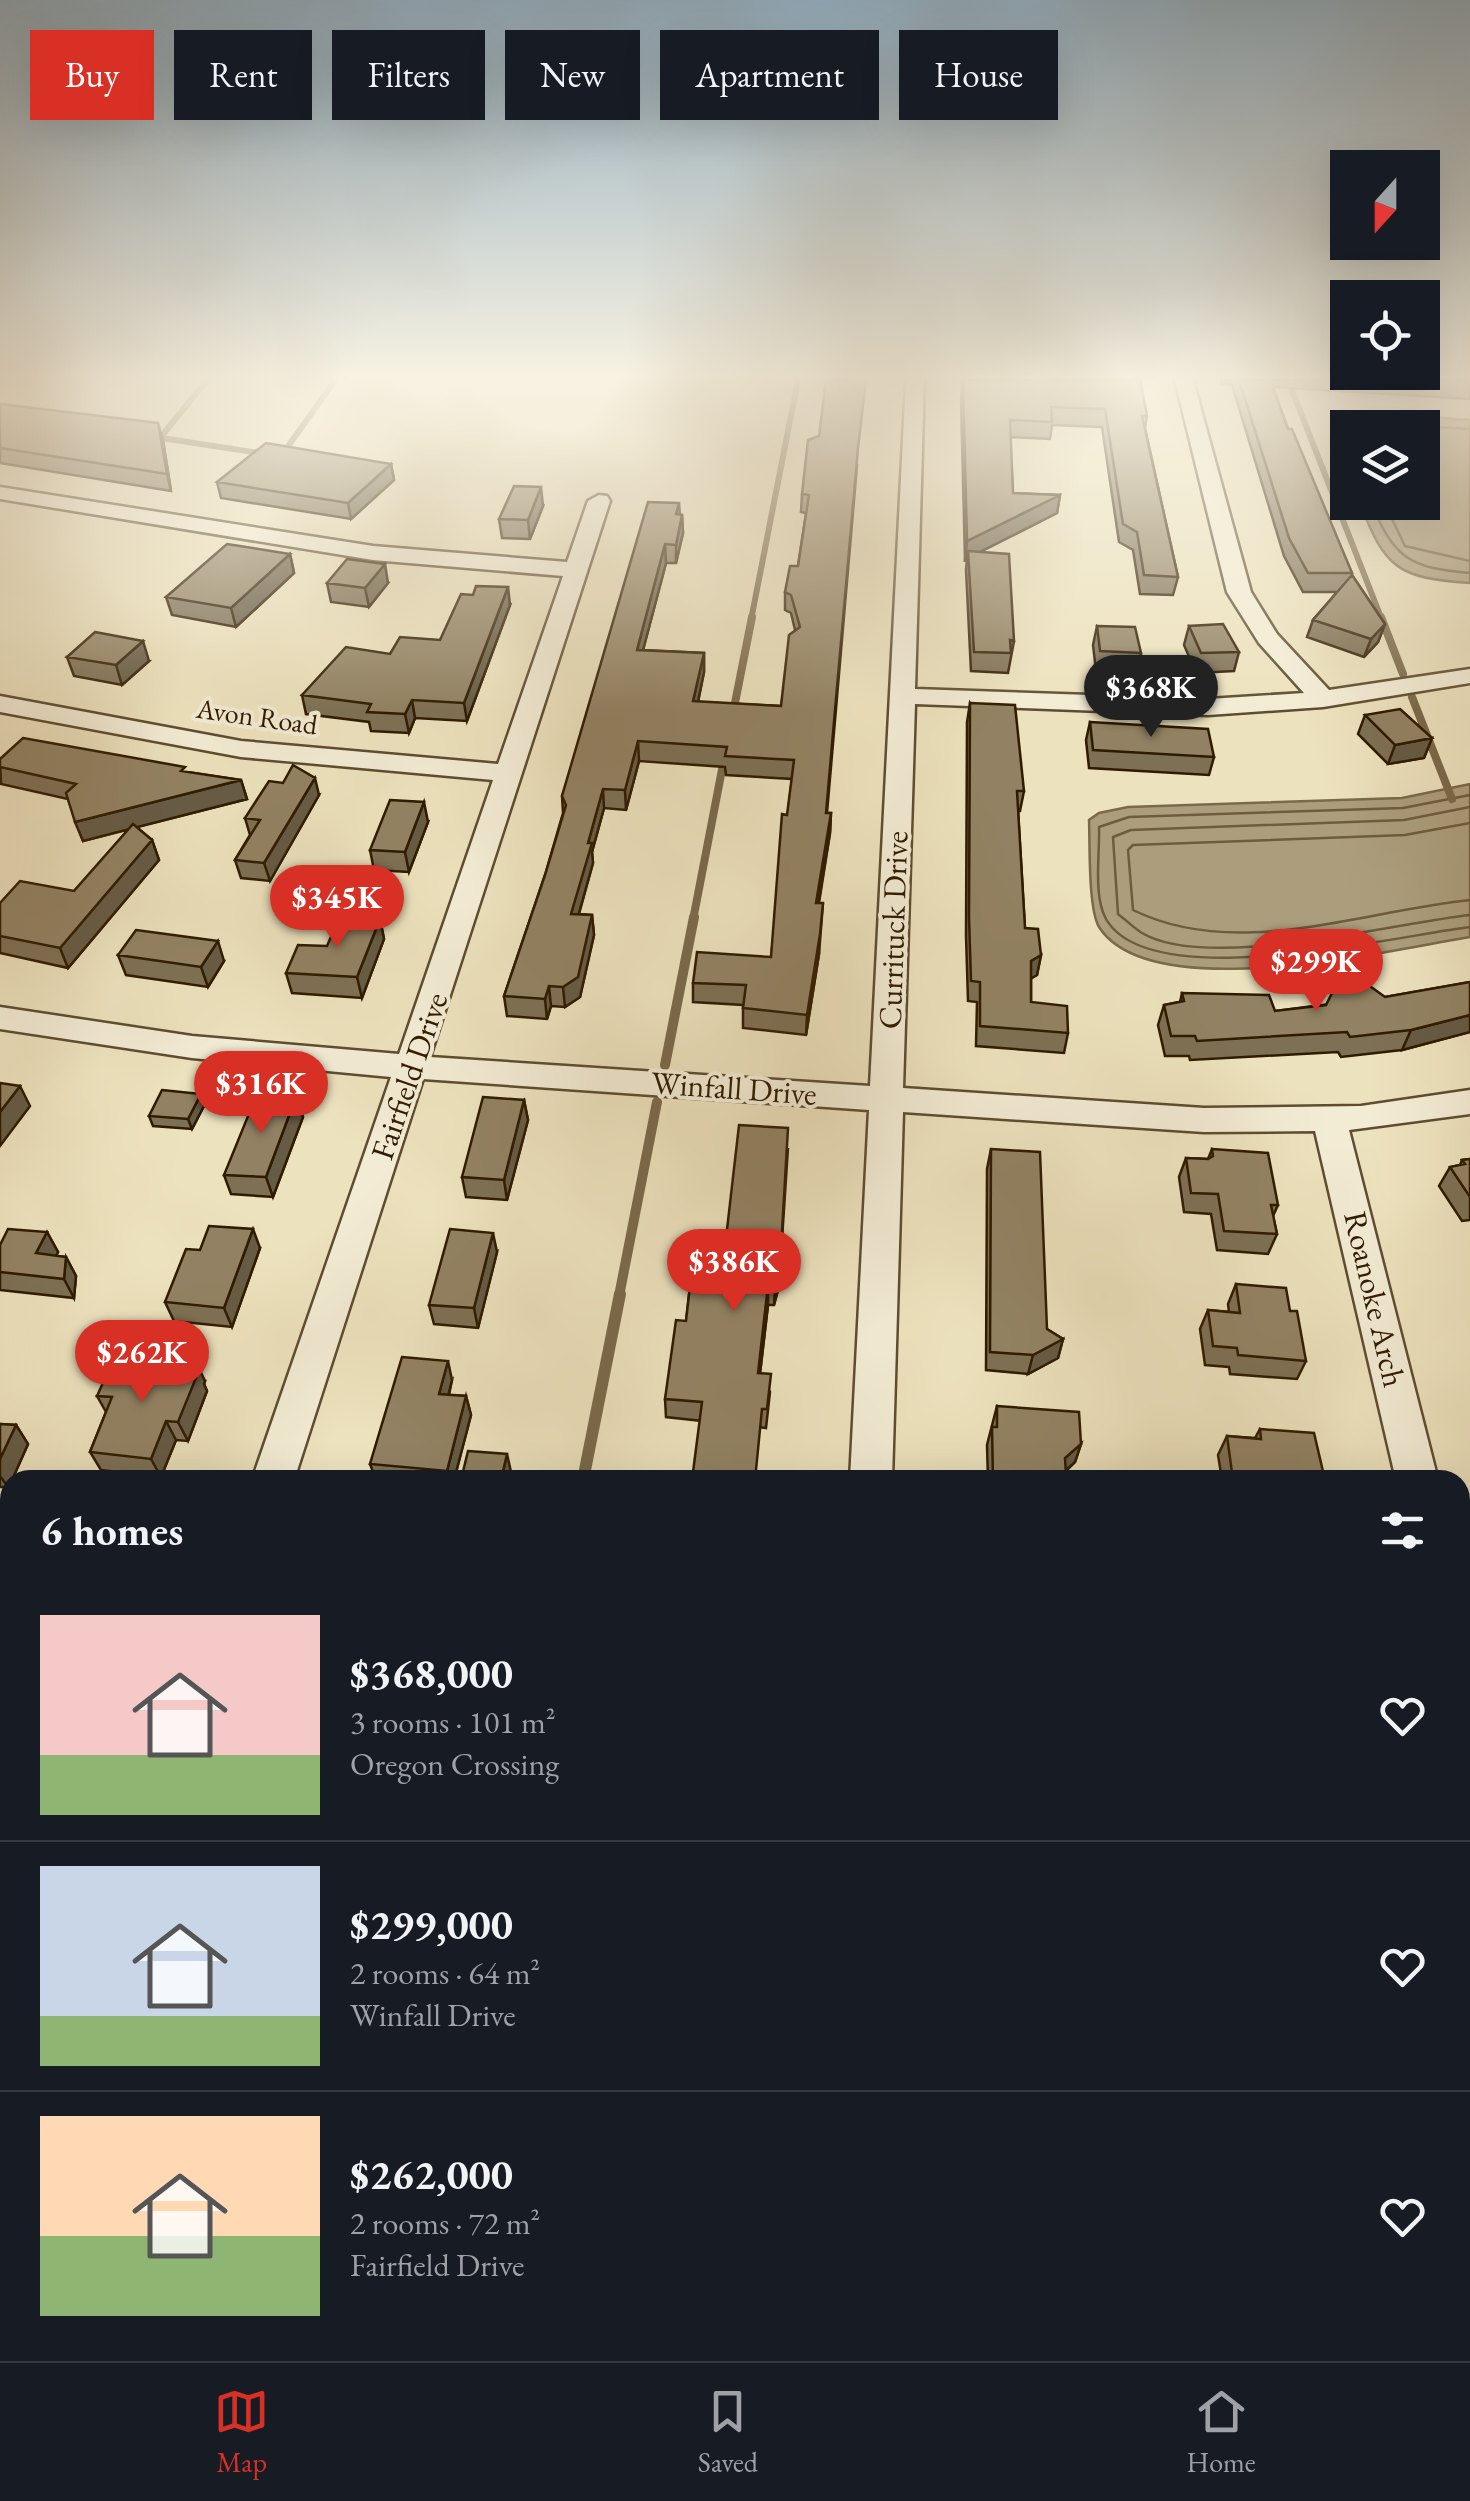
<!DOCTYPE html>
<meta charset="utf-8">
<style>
body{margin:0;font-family:"EB Garamond",serif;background:#20242c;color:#f1f3f6;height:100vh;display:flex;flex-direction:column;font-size:38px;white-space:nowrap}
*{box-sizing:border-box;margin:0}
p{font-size:32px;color:#9ea1a6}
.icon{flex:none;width:55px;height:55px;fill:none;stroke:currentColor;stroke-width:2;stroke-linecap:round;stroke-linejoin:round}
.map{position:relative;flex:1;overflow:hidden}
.side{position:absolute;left:0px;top:1470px;width:1470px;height:892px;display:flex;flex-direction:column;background:#171b24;border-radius:30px 30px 0 0;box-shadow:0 10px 40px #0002}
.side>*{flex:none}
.guide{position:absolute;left:30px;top:30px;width:1410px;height:90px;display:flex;gap:20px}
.needle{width:65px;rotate:201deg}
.buttons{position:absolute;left:1330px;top:150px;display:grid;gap:20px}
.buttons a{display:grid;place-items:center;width:110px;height:110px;border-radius:0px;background:#171b24;box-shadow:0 10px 40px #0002;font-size:50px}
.price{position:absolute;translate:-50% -85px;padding:0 22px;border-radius:35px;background:#d93025;color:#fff;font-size:32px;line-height:65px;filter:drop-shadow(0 2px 5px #0008)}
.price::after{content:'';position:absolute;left:50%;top:60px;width:30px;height:22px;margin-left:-15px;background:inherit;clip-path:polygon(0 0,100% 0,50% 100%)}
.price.on{background:#222;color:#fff}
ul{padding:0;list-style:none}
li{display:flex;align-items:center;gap:30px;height:250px;padding:0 40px}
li+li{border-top:2px solid #363941}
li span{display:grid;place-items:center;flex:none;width:280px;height:200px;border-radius:0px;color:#555}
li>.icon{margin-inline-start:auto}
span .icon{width:120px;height:120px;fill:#fffc;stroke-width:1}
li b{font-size:42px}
h2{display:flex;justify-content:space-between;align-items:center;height:120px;padding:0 40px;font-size:42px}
.pill{padding:0 35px;border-radius:0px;background:#171b24;box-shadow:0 10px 40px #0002;font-size:35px;line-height:90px}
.pill.on{background:#d93025;color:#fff}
.menu{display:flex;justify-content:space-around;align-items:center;height:140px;border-top:2px solid #363941;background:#171b24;font-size:28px;color:#9ea1a6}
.menu a{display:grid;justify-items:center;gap:5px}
.menu .on{color:#d93025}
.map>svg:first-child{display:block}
.water{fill:#ac9e7d;stroke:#7a6a4b;stroke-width:2.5}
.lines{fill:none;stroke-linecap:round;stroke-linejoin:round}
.shore{stroke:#6e5c3e;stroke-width:2.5}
.stream-far4{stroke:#7a6a4b;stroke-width:6}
.stream-far3{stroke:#7a6a4b;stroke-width:8}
.stream-far2{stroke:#7a6a4b;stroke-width:10}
.stream-far1{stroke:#7a6a4b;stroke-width:12}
.stream{stroke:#7a6a4b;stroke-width:15}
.street-casing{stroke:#5e4d30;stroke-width:5}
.street{fill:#f3ecd5;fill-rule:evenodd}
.wall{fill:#7e7055;stroke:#2f1b00;stroke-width:2.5}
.shaded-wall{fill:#665b45;stroke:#2f1b00;stroke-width:2.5}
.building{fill:#928263;stroke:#2f1b00;stroke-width:2.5}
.labels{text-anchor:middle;stroke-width:8;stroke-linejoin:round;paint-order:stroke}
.far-street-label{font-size:28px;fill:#2f1b00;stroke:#f3ecd5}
.street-label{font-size:32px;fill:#2f1b00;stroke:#f3ecd5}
</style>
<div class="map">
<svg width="1470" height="2361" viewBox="0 0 1470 2361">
<rect width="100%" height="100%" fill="#ede2be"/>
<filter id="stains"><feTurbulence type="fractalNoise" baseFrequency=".002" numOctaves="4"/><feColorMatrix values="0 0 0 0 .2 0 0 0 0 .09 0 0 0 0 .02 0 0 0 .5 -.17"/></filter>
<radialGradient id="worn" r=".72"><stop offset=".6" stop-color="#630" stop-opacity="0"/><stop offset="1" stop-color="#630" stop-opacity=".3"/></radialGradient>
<path class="water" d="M1347,412L1470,420V583C1398,578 1385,569 1360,503L1422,502V428H1348L1347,469L1333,420Z
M1470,784V937C1390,950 1150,1007 1099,927C1088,908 1090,844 1089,820L1099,813L1128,807L1402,798Z"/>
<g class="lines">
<path class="shore" d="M1348,440L1343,427L1349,422L1470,429
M1371,502C1394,559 1410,568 1470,573
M1384,502L1405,546L1470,561
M1470,795L1403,808L1129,817L1099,827C1100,853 1093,896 1106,919C1150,996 1394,936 1470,927
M1470,807L1404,820L1131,830L1113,837L1118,914C1126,920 1134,928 1142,933C1208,972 1393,923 1470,915
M1470,823L1405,835L1133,845L1128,850L1133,910C1237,961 1361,911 1470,900"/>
<path class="stream-far4" d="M1288,380L1382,620
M149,436L266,454
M160,438L207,380
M282,455L335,380
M751,620L798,380"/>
<path class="stream-far3" d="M1381,617L1403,674
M1412,697L1452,799
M733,713L752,617
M693,920L725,754"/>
<path class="stream-far2" d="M665,1065L694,917
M619,1296L657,1102"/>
<path class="stream-far1" d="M583,1480L620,1294"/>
<path class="stream" d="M411,2361L413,2352"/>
<g class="street-casing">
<path id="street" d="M906,380H924L915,689L1208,699L1304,693L1259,643L1227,592L1175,380H1193L1251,592L1277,634L1329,690L1470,669V683L1323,707L1208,715L915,704L903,1088L1204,1108L1361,1106L1470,1090V1114L1349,1130L1438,1480H1396L1315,1131L1204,1132L903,1112L892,1480H850L869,1110L423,1079L294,1480H252L391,1077L192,1058L0,1029V1007L192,1036L399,1054L493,780L241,757L0,712V696L241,741L498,764L563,576L373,560L0,499V487L373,546L567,562L588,501L599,495L607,496L610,501L430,1057L870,1086Z
M1460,1648L1470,1652V1735L1460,1730Z
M10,2246V2332L0,2336V2251Z
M811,2352H869V2361H811Z"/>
</g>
<use href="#street" class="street"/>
</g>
<path class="wall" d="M962,380H1140L1147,416L1145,428L1178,577L1173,595L1140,594L1133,550L1119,542L1102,427L1052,425L1050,439L1010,437L1013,493L1060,495L1057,513L980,552L1014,641L1008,673L971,671L966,570L967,559L965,560L961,400Z
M1222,380H1470V399L1273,387L1288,429L1352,573V575L1385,624L1378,642L1364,657L1307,637L1313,620L1337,592H1303L1284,556L1232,385L1221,384Z
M0,404L163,440L171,491L0,463Z
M391,464L394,480L351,519L221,498L217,482Z
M857,466L827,813H831L830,833L819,903V954L806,1035L743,1028V1005L693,1002V983L771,957L792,779L726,775L725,767L639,761L626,810L604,808L592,852L593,863L579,914L592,915L594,935L580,997L565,1007L551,1006L547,1019L507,1016L504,996L545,875L563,813L562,796L679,503L680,515H682L683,533L676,563H666L643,650L704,653V672L698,702L781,706L795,630L791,613L785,610V592L798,566L806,513L801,512L802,494Z
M543,506L530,539L502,538L499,519Z
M290,554L294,573L236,627L172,615L166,597Z
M327,583H388L369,607L331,602Z
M510,605L467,721L415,718L409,733L371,731L369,722L306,714L302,695L390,654L440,640Z
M1097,626L1141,653L1137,672L1096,671L1093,645Z
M1189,626L1239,652L1234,671L1196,673L1184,645Z
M67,657L149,661L122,685L74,676Z
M970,703L1024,791L1020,811H1018L1025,928L1041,955L1037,975L1031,978V1002L1068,1033L1064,1053L976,1046L977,1002L968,1001L966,936L967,722Z
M1365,715L1432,738L1424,758L1388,764L1358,734Z
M1090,722L1214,757L1209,775L1089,768L1086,740Z
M0,759L187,772L241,780L247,799L136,827L152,840L159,860L68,968L0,953V903L74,891L129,829L83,841L68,799L1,784Z
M319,795L270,881L241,878L235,860L250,835L245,818Z
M428,822L409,872L374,870L370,850Z
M380,919L384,939L362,998L292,993L286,973L327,946Z
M118,955L224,961L208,987L126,975Z
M1470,982V1032L1402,1050L1341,1057L1338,1052L1190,1060L1189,1056H1165L1158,1025L1164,1005L1180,1002L1182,993L1275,1011L1385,997Z
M201,1094L205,1104L192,1129L153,1126L149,1116Z
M296,1097L303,1117L273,1197L231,1194L224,1175Z
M524,1100L528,1120L507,1200L466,1197L462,1177Z
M991,1149L1047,1329L1063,1339L1058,1358L1028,1374L986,1370L987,1169Z
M1212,1149L1278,1205L1273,1216L1277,1234L1268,1254L1217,1250L1211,1214L1184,1212L1179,1177L1186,1158L1208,1159Z
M1470,1159V1220L1462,1221L1439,1186L1450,1167L1460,1165L1462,1160Z
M47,1232L58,1252L56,1256L66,1257L76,1276L74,1298L0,1290V1245Z
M260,1248L232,1327L174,1321L165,1302L200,1250Z
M497,1252L478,1328L434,1324L429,1305Z
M693,1260L779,1286L774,1305H768L760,1373L770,1392L766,1428L666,1417L665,1399L686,1321Z
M1236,1284L1290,1311L1306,1361L1297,1379L1230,1374L1229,1367L1205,1365L1200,1329L1208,1310L1229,1312L1228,1304Z
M452,1380L449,1395L466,1396L471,1415L454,1480H376L370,1464Z
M205,1381L204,1384L207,1391L188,1441L176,1440L161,1477L101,1470L90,1452L106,1412L97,1396Z
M997,1406L1081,1444L1075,1462L1066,1471L1065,1480H988L987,1445Z
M0,1424L16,1425L28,1444L12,1480H10L8,1487H0Z
M1260,1429L1325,1480H1222L1218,1455L1227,1436L1255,1438Z
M0,1511L10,1512V1556L0,1555Z
M0,1748L10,1749V1899L0,1897Z
M1470,2016V2126L1460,2113V2088L1462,2086L1460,2083V2024Z
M1018,2352H1148L1149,2361H1018Z
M1332,2352H1415V2361H1332Z"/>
<path class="shaded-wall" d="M158,423L163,440L171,491L167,474Z
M391,464L394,480L351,519L348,503Z
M541,487L543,506L530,539L528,520Z
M1060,495L1057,513L968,558V551L967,559L965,560L967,541Z
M682,515L683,533L676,563V545Z
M665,544L666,563L638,669L637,650Z
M290,554L294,573L236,627L231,608Z
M385,564L388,583L369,607L365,588Z
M508,587L510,605L467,721L464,703Z
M1385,624L1378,642L1364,657L1371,639Z
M143,641L149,661L122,685L116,665Z
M704,653V672L694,721L693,701Z
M412,700L415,718L409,733L405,714Z
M1432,738L1424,758L1388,764L1395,745Z
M638,741L639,761L626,810L625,790Z
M315,778L319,795L270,881L264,863Z
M241,780L247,799L83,841L75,822Z
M603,789L604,808L592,852L593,863L573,934L571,914L588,843Z
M424,802L428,822L409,872L405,852Z
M831,813L830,833L815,923L816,903Z
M152,840L159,860L68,968L60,948Z
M823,903L819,954L806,1035L807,1015Z
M592,915L594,935L580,997L565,1007L563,987Z
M380,919L384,939L362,998L357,977Z
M218,941L224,961L208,987L201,967Z
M1041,955L1037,975L1027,981L1031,961Z
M549,986L551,1006L547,1019L545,999Z
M1470,1015V1032L1402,1050L1411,1030Z
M20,1086L30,1106L0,1146V1112Z
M201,1094L205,1104L192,1129L188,1119Z
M296,1097L303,1117L273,1197L266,1177Z
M524,1100L528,1120L507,1200L504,1180Z
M788,1148L779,1286L774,1305L775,1286Z
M253,1229L260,1248L232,1327L224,1308Z
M47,1232L58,1252L47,1272L36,1253Z
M493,1233L497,1252L478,1328L474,1308Z
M66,1257L76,1276L74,1298L64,1279Z
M768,1285V1305L758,1391V1373Z
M1063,1339L1058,1358L1028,1374L1033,1355Z
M448,1361L452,1380L444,1412L439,1394Z
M196,1362L205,1381L204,1384L207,1391L188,1441L178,1422Z
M466,1396L471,1415L454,1480H450L447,1471Z
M166,1421L176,1440L161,1477L151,1459Z
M16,1425L28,1444L12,1480H10L8,1487L0,1476V1459Z
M1081,1444L1075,1462L1059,1476L1065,1458Z
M507,1454L511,1472L509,1480H501Z
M10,1858V1895L0,1887Z
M238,2352H251L249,2361H236Z
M403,2352H407L406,2361H402Z"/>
<path class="building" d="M826,380H866L858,448L826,813H831L816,903H823L820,934L807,1015L743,1008L746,985L693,983L697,952L771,957L782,814L787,815L794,760L725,756L727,747L638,741L625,790L603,789L588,843H592L571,914L592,915L578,977L563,987L549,986L545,999L504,996L545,875L566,805L562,796L648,502L679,503L676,514L682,515L676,545L665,544L637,650L704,653L693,701L781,706L789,635L800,627L791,595L785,592L790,566H798L809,495L802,494L808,440L819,436Z
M963,380H1140L1147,416H1142L1178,577L1144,575L1137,532L1123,524L1105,409L1051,407L1052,422L1010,420L1013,493L1060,495L967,541Z
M1239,380H1270L1288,429H1292L1352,573H1308L1289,538Z
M0,404L158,423L167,474L0,448Z
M266,443L391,464L348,503L217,482Z
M514,486L541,487L528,520L499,519Z
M227,544L290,554L231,608L166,597Z
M968,551L1009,554L1014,641L1010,640L1011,653L974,652Z
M347,559L385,564L365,588L327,583Z
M1352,575L1385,624L1371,639L1313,620Z
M476,586L508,587L464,703L412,700L405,714L367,712L371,704L302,695L346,647L390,654L400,637L440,640L461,594L473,595Z
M1223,624L1239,652L1201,653L1189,626Z
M1097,626L1135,627L1141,653L1100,651Z
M95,632L143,641L116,665L67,657Z
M970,703L1015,705L1024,791H1017L1025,928L1038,929L1041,955L1031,961V1002L1067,1006L1068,1033L980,1026V982L971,981L969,917Z
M1400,709L1432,738L1395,745L1365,715Z
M1090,722L1208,729L1214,757L1093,750Z
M23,738L185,767L181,771L241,780L75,822L66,793L76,784L0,767V759Z
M293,765L315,778L264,863L235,860L260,820L245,818L269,781L283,783Z
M390,800L424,802L405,852L370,850Z
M133,824L152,840L60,948L0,936V903L20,881L74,891Z
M340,916L380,919L357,977L286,973L298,945L327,946Z
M136,930L218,941L201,967L118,955Z
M1470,982V1015L1411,1030L1350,1037L1347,1032L1197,1041L1195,1036H1171L1164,1005L1184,1001L1182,993L1269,995L1275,1011L1326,1005L1335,987L1367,984L1385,997Z
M0,1083L20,1086L0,1112Z
M162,1090L201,1094L188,1119L149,1116Z
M257,1094L296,1097L266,1177L224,1175Z
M483,1097L524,1100L504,1180L462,1177Z
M739,1125L788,1128L780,1266L775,1286L768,1285L758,1373L771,1374L767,1409H762L755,1480H692L702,1402L665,1399L676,1320L686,1321L693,1260L707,1261L709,1246L725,1247Z
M991,1149L1040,1152L1047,1329L1063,1339L1033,1355L990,1352Z
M1212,1149L1268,1153L1278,1205H1271L1277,1234L1224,1231L1218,1194L1191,1193L1186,1158L1208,1159L1213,1156Z
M1470,1159V1197L1450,1167L1465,1164L1462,1160Z
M209,1226L253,1229L224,1308L165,1302L186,1249L200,1250Z
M8,1229L47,1232L36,1253L66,1257L64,1279L0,1272V1245Z
M450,1229L493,1233L474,1308L429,1305Z
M1236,1284L1286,1288L1290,1311H1297L1306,1361L1238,1355L1237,1348L1213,1346L1208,1310L1240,1313Z
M402,1357L448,1361L439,1394L466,1396L447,1471L370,1464Z
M144,1358L196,1362L192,1372L198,1373L178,1422L166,1421L151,1459L90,1452L112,1397L97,1396L111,1365L140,1368Z
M997,1406L1079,1412L1081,1444L1065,1458L1066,1476L1055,1475L1056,1480H993L992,1427H997Z
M0,1424L16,1425L0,1459Z
M1260,1429L1314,1433L1325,1480H1233L1227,1436L1261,1439Z
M468,1451L507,1454L501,1480H461Z
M0,1511L10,1512V1548L0,1547Z
M0,1748L10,1749V1858L0,1883Z
M1470,2019V2065L1460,2053V2027Z
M134,2352H238L236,2361H110L111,2356L132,2359Z
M365,2352H403L402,2361H363Z
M546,2352H680V2361H545Z
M1025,2352H1148L1149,2361H1025Z
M1347,2352H1415V2361H1347Z"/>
<linearGradient id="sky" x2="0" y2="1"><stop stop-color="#90abbd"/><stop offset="0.53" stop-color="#f7f2e2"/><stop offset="1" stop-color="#f7f2e2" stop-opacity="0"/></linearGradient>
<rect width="1470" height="711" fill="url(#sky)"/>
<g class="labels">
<g class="far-street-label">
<text transform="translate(257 716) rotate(8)" y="10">Avon Road</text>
</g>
<g class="street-label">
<text transform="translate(893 930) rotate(-88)" y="11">Currituck Drive</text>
<text transform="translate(409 1076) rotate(-71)" y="11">Fairfield Drive</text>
<text transform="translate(734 1088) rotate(4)" y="11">Winfall Drive</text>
<text transform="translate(1375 1299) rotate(77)" y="11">Roanoke Arch</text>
</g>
</g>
<rect width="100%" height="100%" filter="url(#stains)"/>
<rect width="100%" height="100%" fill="url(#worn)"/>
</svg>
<div class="buttons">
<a><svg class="needle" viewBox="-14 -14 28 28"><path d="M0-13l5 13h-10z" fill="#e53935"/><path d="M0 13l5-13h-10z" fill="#9ea1a6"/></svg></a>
<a><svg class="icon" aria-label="locate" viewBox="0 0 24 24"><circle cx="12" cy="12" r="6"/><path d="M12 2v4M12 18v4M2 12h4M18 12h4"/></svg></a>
<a><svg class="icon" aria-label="layers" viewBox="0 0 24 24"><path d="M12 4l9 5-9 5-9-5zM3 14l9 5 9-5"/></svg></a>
</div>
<b class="price on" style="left:1151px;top:740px">$368K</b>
<b class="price" style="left:337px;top:950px">$345K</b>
<b class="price" style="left:1316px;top:1014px">$299K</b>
<b class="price" style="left:261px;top:1136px">$316K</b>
<b class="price" style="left:734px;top:1314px">$386K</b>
<b class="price" style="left:142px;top:1405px">$262K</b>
<div class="guide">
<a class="pill on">Buy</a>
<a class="pill">Rent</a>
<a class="pill">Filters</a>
<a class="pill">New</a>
<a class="pill">Apartment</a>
<a class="pill">House</a>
</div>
<section class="side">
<h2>6 homes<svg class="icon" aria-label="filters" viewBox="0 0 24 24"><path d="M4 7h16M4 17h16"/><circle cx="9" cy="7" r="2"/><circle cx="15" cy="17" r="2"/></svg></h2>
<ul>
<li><span style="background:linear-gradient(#f6c9c9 70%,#8fb573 0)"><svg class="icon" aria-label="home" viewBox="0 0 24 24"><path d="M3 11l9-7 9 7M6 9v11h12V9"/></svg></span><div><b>$368,000</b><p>3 rooms · 101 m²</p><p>Oregon Crossing</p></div><svg class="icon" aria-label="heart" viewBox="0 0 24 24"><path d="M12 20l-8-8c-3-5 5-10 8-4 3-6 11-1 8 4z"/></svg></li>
<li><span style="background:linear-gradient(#c9d6e8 75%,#8fb573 0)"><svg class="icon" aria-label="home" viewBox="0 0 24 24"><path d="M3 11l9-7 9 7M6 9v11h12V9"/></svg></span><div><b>$299,000</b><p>2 rooms · 64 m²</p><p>Winfall Drive</p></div><svg class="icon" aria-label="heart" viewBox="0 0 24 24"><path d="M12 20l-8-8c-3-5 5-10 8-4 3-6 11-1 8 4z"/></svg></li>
<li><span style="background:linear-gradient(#ffd9b3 60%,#8fb573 0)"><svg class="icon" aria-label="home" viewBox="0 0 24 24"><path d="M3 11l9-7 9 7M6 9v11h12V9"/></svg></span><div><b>$262,000</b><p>2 rooms · 72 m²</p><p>Fairfield Drive</p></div><svg class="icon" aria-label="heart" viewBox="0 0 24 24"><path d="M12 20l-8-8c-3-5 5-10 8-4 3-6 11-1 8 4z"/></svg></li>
</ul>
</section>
</div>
<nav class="menu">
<a class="on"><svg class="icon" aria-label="map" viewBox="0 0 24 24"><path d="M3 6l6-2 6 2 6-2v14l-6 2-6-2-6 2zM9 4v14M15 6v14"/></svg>Map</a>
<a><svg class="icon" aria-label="saved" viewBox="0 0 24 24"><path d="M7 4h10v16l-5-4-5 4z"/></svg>Saved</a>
<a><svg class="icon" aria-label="home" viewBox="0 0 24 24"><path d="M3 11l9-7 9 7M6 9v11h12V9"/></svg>Home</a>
</nav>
